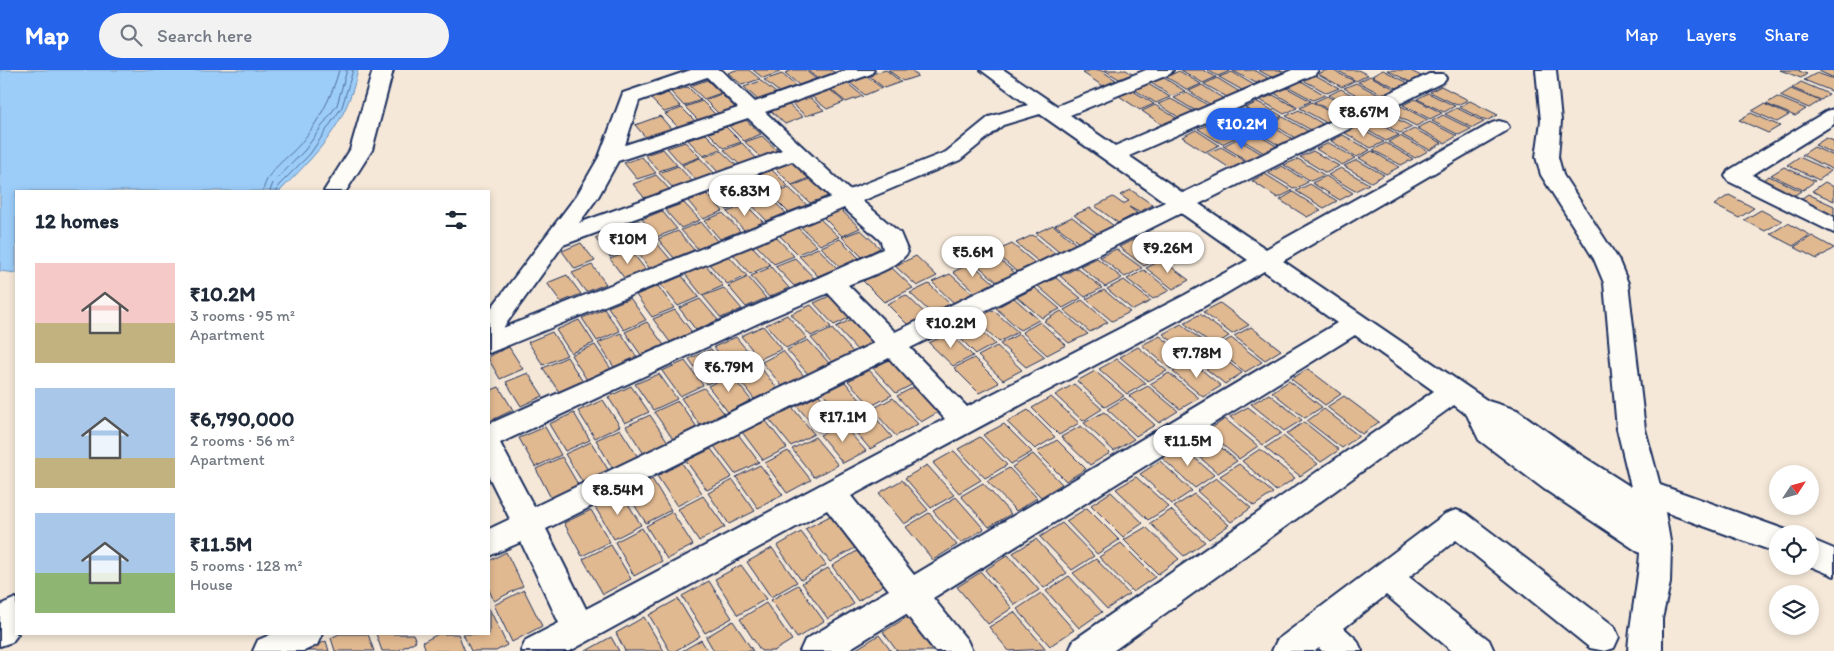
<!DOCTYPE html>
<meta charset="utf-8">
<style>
body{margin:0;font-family:Itim,sans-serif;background:#f2f2f3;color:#1f2937;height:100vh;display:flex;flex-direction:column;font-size:19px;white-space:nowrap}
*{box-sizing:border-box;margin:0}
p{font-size:16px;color:#747a83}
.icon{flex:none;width:28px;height:28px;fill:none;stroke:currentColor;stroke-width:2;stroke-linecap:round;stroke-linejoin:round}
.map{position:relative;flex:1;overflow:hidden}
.side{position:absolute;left:15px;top:120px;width:475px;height:445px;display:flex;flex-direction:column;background:#fff;border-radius:0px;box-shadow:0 2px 8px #0003}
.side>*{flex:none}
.needle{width:32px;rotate:54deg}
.tools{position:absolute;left:1769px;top:395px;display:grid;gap:10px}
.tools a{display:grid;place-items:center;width:50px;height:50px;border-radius:50%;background:#fff;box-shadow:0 2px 8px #0003;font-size:25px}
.price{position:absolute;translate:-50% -42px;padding:0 11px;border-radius:18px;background:#fff;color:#222;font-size:16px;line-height:32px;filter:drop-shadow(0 1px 2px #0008)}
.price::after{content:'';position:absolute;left:50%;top:30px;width:15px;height:11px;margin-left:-8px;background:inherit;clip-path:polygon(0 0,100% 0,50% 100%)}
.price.current{background:#2563eb;color:#fff}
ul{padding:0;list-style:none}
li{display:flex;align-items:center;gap:15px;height:125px;padding:0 20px}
li span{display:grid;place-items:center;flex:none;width:140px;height:100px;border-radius:0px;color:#555}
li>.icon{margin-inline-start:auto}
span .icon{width:60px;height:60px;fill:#fffc;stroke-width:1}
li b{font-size:21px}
h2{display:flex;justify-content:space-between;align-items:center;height:60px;padding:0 20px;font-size:21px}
header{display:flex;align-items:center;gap:30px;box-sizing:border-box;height:70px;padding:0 25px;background:#2563eb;color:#fff}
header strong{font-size:24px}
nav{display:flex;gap:28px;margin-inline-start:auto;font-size:18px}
.search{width:350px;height:45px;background:#f2f2f3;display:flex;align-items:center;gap:12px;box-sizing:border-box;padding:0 18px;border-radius:28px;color:#747a83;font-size:19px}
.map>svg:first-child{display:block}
.water{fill:#9ccdf8;stroke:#688eba}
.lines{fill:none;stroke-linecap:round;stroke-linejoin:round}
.shore{stroke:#4f6e9c;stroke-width:1}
.building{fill:#e1b991;stroke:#1b2f5e}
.minor-casing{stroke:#1b2f5e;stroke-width:4}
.minor{fill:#fdfcf7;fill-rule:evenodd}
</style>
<header>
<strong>Map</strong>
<div class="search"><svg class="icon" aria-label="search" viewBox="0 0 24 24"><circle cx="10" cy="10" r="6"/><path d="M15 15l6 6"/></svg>Search here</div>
<nav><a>Map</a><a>Layers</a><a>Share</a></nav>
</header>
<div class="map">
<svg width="1834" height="581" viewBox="0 0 1834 581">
<rect width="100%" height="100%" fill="#f5e8d8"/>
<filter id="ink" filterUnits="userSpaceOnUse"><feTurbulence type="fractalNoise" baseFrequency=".02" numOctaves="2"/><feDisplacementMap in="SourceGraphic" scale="10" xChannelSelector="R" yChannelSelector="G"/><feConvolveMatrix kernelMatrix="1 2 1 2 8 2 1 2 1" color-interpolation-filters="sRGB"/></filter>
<g filter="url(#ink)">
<path class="water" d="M0,0H358C346,56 318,82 280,121H16V203L0,201Z"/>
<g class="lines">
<path class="shore" d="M263,121C267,99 288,89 301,73C319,51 332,27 339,0
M270,121L273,113L305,80L337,35L347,0
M277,121L278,116L310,84L342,37L353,0"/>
</g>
<path class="building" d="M736,0H749L760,9L742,15L728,3Z
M753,0H777L780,2L763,8Z
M793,0H805L816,9L799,15L785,3Z
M807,0H831L835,3L818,9Z
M886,0L901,12L884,18L868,5Z
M888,0H911L918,6L903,11Z
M1091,0H1100L1116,10L1103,16L1083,3Z
M1104,0H1126L1132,4L1119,9Z
M1181,0H1203L1216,7L1203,13Z
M1207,0H1229L1230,1L1218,6Z
M1254,0L1268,8L1256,13L1233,1Z
M1258,0H1280L1283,2L1271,7Z
M1327,0H1332L1354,11L1342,17L1318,4Z
M1337,0H1358L1368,5L1356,11Z
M1383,0L1408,13L1397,18L1372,6Z
M1387,0H1409L1421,6L1410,12Z
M1780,0H1800L1799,1L1807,4L1801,8Z
M1821,0H1834V8L1819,1Z
M1179,1L1201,14L1188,20L1166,7Z
M1232,2L1254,15L1242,20L1219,7Z
M1817,3L1834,9V22L1804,10Z
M782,4L796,16L779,22L764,10Z
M1315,5L1339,18L1327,23L1303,10Z
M866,6L882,18L865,25L849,12Z
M1370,6L1395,19L1383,25L1358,12Z
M1164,8L1185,21L1172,26L1151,13Z
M1217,8L1240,22L1227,27L1204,14Z
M707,10L721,23L704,29L690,16Z
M761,11L776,23L758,30L744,17Z
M1301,11L1325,25L1313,30L1289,17Z
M1801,12L1829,24L1821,30L1792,18Z
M847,13L863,26L846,32L830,19Z
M1356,13L1381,26L1369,32L1344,18Z
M1148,14L1170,27L1156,33L1135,20Z
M1202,15L1224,29L1211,35L1189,21Z
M1441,16L1468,30L1457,35L1430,22Z
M688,17L701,30L684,36L671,22Z
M1287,18L1311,31L1298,37L1274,23Z
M829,19L844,32L827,39L811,26Z
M1341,19L1366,33L1354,38L1329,25Z
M1791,19L1820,31L1809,38L1780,26Z
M1133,21L1154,34L1140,40L1119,26Z
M1187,22L1209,36L1196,41L1174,28Z
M668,23L681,37L664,42L651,29Z
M1428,23L1455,36L1444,42L1417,29Z
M721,24L736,38L719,44L705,30Z
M1273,25L1297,38L1284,44L1260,30Z
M808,26L824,40L806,46L791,33Z
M1327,26L1352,39L1339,45L1314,32Z
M1777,27L1806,39L1795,46L1766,34Z
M1171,29L1194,42L1180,48L1158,34Z
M1415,29L1442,43L1430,49L1403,35Z
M702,31L716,45L699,51L685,37Z
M1470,31L1498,45L1486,51L1459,37Z
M1258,32L1282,46L1269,52L1245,38Z
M1312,32L1337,46L1325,52L1300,38Z
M788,34L803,47L785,54L770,40Z
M1764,34L1789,45L1777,52L1752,41Z
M1155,35L1178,49L1164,56L1142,41Z
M1401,36L1428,50L1416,56L1389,42Z
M682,38L696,52L679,58L665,44Z
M1457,38L1484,52L1473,58L1445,44Z
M1243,39L1266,53L1253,59L1230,45Z
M1299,40L1323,54L1311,60L1286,46Z
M1386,43L1412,57L1400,63L1374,49Z
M1751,43L1780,56L1768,63L1739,50Z
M1443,45L1471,59L1459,65L1432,51Z
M660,46L673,61L648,70L635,55Z
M1227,46L1251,61L1238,67L1214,52Z
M1283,47L1308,61L1295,68L1271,53Z
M746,50L761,64L744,71L729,56Z
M1372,50L1399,65L1386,71L1360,56Z
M1430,52L1457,66L1445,73L1417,58Z
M1212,53L1235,68L1222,74L1198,59Z
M1268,54L1293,69L1280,76L1255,61Z
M726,57L741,72L724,78L709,63Z
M1357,57L1384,72L1371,78L1345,63Z
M1414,59L1442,73L1430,80L1402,65Z
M1196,60L1219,75L1205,82L1182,67Z
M1253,62L1278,77L1264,83L1239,68Z
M706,64L721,79L703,86L688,70Z
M1343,65L1370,80L1357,87L1331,71Z
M762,66L778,81L760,87L745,72Z
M1400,66L1428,81L1415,88L1388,72Z
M1826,68L1834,71V84L1815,75Z
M1237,69L1262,84L1248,91L1223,76Z
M685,72L700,87L681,94L667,78Z
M742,73L757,89L740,95L724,80Z
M1329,73L1355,88L1342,95L1316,79Z
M1386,73L1413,89L1401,95L1373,80Z
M1221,77L1246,92L1231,99L1207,83Z
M1814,77L1834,86V100L1802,85Z
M663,79L677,95L659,101L645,85Z
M721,81L737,96L719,103L704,87Z
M1313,81L1339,96L1326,103L1300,87Z
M1372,81L1399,97L1386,104L1359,88Z
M642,87L656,103L637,109L624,93Z
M1799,87L1831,101L1819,110L1787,95Z
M700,88L715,104L697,111L682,95Z
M1298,89L1324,105L1311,111L1284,95Z
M1357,90L1384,105L1371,112L1344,96Z
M792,92L809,108L792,115L775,98Z
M678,96L693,112L674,119L659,103Z
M1282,96L1308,112L1295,119L1268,103Z
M1784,97L1815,111L1803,120L1771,105Z
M1341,98L1369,114L1355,121L1328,105Z
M772,100L788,116L770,123L754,107Z
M1265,104L1292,121L1278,128L1252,111Z
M656,105L671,121L647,131L633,114Z
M1326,106L1353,123L1340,130L1312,113Z
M1769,106L1801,121L1789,129L1757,114Z
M751,108L768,124L749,132L733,115Z
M810,109L828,126L810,133L792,116Z
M1825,112L1834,117V131L1812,121Z
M1310,114L1337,131L1324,138L1296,121Z
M729,116L745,133L727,140L711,123Z
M789,118L807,135L788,142L771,125Z
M1131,120L1153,135L1139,142L1129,137L1137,143L1118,153L1095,136L1113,127L1123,134L1129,131L1120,125Z
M1293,122L1321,140L1307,147L1280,130Z
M707,124L723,141L703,149L688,131Z
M1808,124L1834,136V145L1829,149L1795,133Z
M1729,125L1754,138L1739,148L1714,135Z
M768,126L786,143L767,151L750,133Z
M684,133L700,150L681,158L665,140Z
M746,135L763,152L744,160L727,142Z
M1090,138L1114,156L1098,164L1074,145Z
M841,140L860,158L842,166L823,147Z
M1761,140L1782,151L1765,161L1744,150Z
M662,141L677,159L657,167L642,149Z
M723,143L740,161L720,169L704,151Z
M1072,147L1095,165L1079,173L1055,155Z
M820,149L839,167L820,175L801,157Z
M639,151L654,169L634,177L619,158Z
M701,152L717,171L698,179L681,160Z
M1788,153L1810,165L1793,176L1770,164Z
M1053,155L1076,174L1059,182L1036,163Z
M798,158L817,176L798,184L779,165Z
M616,160L630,179L610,187L595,168Z
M861,160L880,178L862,187L842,167Z
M678,161L694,180L674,188L658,169Z
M1033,165L1056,184L1039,192L1016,173Z
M1812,166L1834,178L1817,189L1794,177Z
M776,167L794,186L774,194L756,175Z
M840,169L859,188L840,197L821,177Z
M1135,169L1161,188L1144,196L1119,177Z
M655,171L671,190L650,199L635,179Z
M581,173L595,191L575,199L562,181Z
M1012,174L1035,193L1017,202L994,182Z
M752,176L770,195L750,204L733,184Z
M818,178L837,198L818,206L799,186Z
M1116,179L1142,198L1125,207L1100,187Z
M631,181L646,200L625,209L610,189Z
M991,183L1015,203L997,212L974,192Z
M729,186L747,206L727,214L709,194Z
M916,186L937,206L917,216L895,196Z
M795,188L814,208L794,216L775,196Z
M1097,188L1122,208L1105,217L1080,196Z
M1162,190L1189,210L1173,219L1146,198Z
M971,193L994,213L975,222L953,202Z
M592,195L606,214L586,222L572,203Z
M706,195L723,216L702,225L685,204Z
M771,197L789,218L769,227L751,206Z
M892,198L913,218L884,232L863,211Z
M1077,198L1102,218L1085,227L1060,206Z
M1144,200L1170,220L1153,229L1127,209Z
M950,204L973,224L954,233L932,212Z
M567,205L581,224L561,232L547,213Z
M682,206L699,227L678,236L661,215Z
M748,207L766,228L746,237L728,216Z
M1056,208L1081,228L1063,238L1038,216Z
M1124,210L1151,231L1133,240L1107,219Z
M929,214L951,235L932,244L910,223Z
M658,216L674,238L652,247L636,225Z
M724,218L742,239L721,248L703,226Z
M1035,218L1060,239L1042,248L1017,227Z
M1104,220L1130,242L1112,251L1086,229Z
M834,224L855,245L834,255L814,233Z
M906,225L929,247L909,256L887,234Z
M630,228L646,250L624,260L608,237Z
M1014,228L1039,250L1020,260L996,238Z
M700,229L718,250L696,260L679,238Z
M1082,230L1108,252L1090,262L1064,240Z
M1220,233L1249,255L1232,264L1203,242Z
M811,235L831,257L811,266L791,244Z
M604,239L620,261L597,271L582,248Z
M675,240L692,262L670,272L653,249Z
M993,240L1018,262L999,272L975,249Z
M1061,241L1088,264L1069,273L1044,251Z
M1200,244L1229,266L1213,276L1184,253Z
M787,245L807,268L786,278L766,255Z
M856,247L877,270L857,280L836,257Z
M579,250L594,273L571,283L556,260Z
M971,251L995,274L976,284L952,260Z
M647,252L664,275L641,285L625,262Z
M1040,252L1066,275L1047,285L1022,262Z
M1181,254L1210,277L1192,287L1163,264Z
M763,256L782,279L760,289L741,266Z
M1251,257L1281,280L1265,290L1234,266Z
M832,259L853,282L832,292L811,268Z
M552,262L567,285L543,295L528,272Z
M621,263L637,287L614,297L598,273Z
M949,263L973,286L953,296L929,273Z
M1019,264L1045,287L1026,297L1000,274Z
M1160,266L1189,289L1171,299L1142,275Z
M736,267L756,291L733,301L714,277Z
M1231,268L1262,292L1245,302L1214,278Z
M808,270L829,293L808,304L787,280Z
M595,275L611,299L587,310L571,285Z
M997,276L1022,300L1003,310L978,286Z
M509,277L523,299L500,309L489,290V286Z
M1138,277L1167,301L1148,311L1120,287Z
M711,279L730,303L707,314L689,289Z
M1212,279L1242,303L1225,314L1194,289Z
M783,281L804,306L782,316L762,292Z
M567,287L583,312L559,322L543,298Z
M893,288L917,312L896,323L873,298Z
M974,288L999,313L979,323L954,298Z
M1117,289L1146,313L1127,324L1099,299Z
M685,291L703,315L680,326L662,301Z
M1191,291L1221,316L1203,327L1173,302Z
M757,293L777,318L754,329L734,303Z
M1308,299L1341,324L1325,335L1291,309Z
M869,300L892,325L871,336L848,311Z
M1095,301L1124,326L1105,337L1077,311Z
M528,303L543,326L521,336L506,312Z
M1169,303L1199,328L1180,339L1150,314Z
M659,304L677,329L653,340L635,314Z
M731,305L751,330L728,342L708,316Z
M1289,311L1322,337L1305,348L1272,322Z
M845,312L867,338L845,349L823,323Z
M1074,314L1102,339L1083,351L1055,325Z
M918,315L942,340L921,352L897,326Z
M631,316L649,342L625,353L608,327Z
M1148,316L1178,341L1159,353L1129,326Z
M499,317L513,340L490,351L489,321Z
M704,318L724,343L700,355L681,328Z
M1269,324L1302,350L1284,361L1251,334Z
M819,325L841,351L819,362L797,336Z
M1344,326L1379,352L1362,364L1327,337Z
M1051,327L1079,353L1059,365L1032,338Z
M893,328L918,354L896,366L872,339Z
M1125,328L1155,355L1136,366L1107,339Z
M603,330L620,356L595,368L578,341Z
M678,331L697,357L673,369L654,342Z
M792,337L814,364L791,376L769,349Z
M1248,337L1281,363L1263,375L1230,347Z
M1324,339L1359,366L1342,378L1307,351Z
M869,340L892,367L870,379L847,352Z
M1028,340L1055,367L1035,379L1007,352Z
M1104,342L1134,369L1114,381L1084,353Z
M574,343L590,370L565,381L549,354Z
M650,345L668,372L644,384L626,356Z
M1225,349L1258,376L1239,389L1207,361Z
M766,351L787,378L763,390L742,362Z
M1304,352L1339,380L1321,392L1286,364Z
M842,354L866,381L843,393L820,365Z
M1004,354L1032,382L1011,394L983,365Z
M1081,356L1110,383L1090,395L1061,367Z
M545,357L561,385L535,397L519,368Z
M620,359L638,387L613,399L596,370Z
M1204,363L1237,391L1218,403L1185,375Z
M738,364L759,392L735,404L714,376Z
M1283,366L1318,394L1300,406L1265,378Z
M815,367L838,395L814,407L792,379Z
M980,367L1007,395L985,408L958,379Z
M1057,370L1086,399L1066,411L1037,382Z
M591,372L609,401L583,413L565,384Z
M1181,376L1214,405L1195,418L1162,388Z
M711,379L732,407L707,420L686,391Z
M1260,379L1295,408L1276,421L1242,391Z
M788,381L811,410L787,423L765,393Z
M954,381L981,410L959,423L933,393Z
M1033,384L1062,414L1041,427L1012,397Z
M562,387L579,416L552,430L536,399Z
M1160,391L1192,421L1172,434L1140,404Z
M682,393L702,423L677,436L657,406Z
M1239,394L1273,423L1254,436L1220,406Z
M760,395L783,425L758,438L736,407Z
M927,395L954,425L931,438L905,408Z
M1009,398L1037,428L1016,441L987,411Z
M1136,407L1169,437L1148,450L1116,419Z
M1216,408L1251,438L1231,452L1197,421Z
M652,409L671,440L646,453L626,422Z
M733,410L755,441L729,454L708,423Z
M902,410L928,440L904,454L879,423Z
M983,413L1011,444L989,457L961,426Z
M1111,422L1143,453L1123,467L1091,435Z
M622,424L641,455L614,469L595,437Z
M1194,424L1229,455L1209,469L1174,437Z
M703,426L725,457L699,471L678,439Z
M956,427L984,459L961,473L933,441Z
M1087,438L1119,470L1097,484L1066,451Z
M591,440L610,472L582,486L564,453Z
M1171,440L1205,472L1184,486L1150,453Z
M672,442L693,475L667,489L646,456Z
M929,443L957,475L933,490L906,457Z
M830,446L855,478L830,492L805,459Z
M1062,453L1094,486L1072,500L1040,467Z
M1146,457L1179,489L1158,504L1124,470Z
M642,458L662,491L634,506L615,472Z
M801,462L826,495L801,510L777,476Z
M1036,469L1067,503L1044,518L1013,483Z
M1121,473L1155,507L1133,522L1099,487Z
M611,475L631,509L603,524L583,489Z
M772,478L797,512L771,527L747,492Z
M857,481L883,515L858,531L832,496Z
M506,482L523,516L494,531L489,520V491Z
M1008,485L1039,520L1015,535L985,500Z
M1096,489L1129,524L1107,539L1073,503Z
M741,495L766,529L738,545L715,509Z
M828,498L854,534L828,549L802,513Z
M981,502L1012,538L988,554L957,517Z
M1069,506L1102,542L1079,558L1046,521Z
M709,511L732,548L705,563L682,526Z
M798,515L824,551L797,568L771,530Z
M524,520L542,556L512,572L494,535Z
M1041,523L1074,560L1050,576L1017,539Z
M678,529L700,566L675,581H670L649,545Z
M766,533L792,570L774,581H761L740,549Z
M489,538L507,575L496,581H471L463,564H489Z
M1014,542L1046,579L1009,581L989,557Z
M909,546L936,581H897L883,562Z
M644,547L664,581H625L616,563Z
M733,551L753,581H714L706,567Z
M339,564H368L374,581H335L331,568Z
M376,564H413L416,571L397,581H382Z
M438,564H458L465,581H426L423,572Z
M879,565L891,581H853Z
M611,567L619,581H586Z
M701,570L708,581H682Z
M326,571L329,581H305Z"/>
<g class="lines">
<g class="minor-casing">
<path id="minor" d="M373,0H393L372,80L346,121H324L350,80Z
M691,0H721L755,32L846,0H874L871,4L765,42L849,120L946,82L989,47L1028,35L981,0H1004L1057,36L1146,0H1173L1170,4L1070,45L1115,76L1292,0H1318L1315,4L1129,86L1183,123L1429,4H1443L1446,8L1443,12L1199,134L1266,179L1492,53L1499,51L1506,53L1509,57L1506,61L1283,191L1488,331L1517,340L1573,380L1631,417L1617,359L1604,213L1594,189L1541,105L1536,87L1541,51L1536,0H1556L1561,51L1558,87L1563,105L1618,189L1628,213L1645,359L1660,415L1789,461L1790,464H1778V483L1665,442L1671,477L1670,513L1662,549V581H1628C1630,548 1638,516 1640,483L1544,419L1479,370L1467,345L1454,335L1113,581H1069L1074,570L1434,321L1355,265L933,528L967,570L972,581H935L906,544L846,581H800L805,570L889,520L827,440L570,581H521L526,570L559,553L521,472L489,486V459L510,449L489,407V354L883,179L881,171L844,138L489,283V241L577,125L599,87L623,23ZM707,7L738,38L625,75L639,31ZM1040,44L1165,132L895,262L848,215C866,207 896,200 908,182L900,163L862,131L960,90L1003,55ZM748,48L782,80L579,153L598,127L618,91ZM792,91L831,127L503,258L563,175ZM1181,143L1248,190L1185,225L967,337L910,278ZM1264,201L1337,253L914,505L851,426L1203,237ZM828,223L874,273L534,437L500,373L767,249ZM889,288L945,349L586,539L546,459Z
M1834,39V54L1752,105L1834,147V163L1728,111L1725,106L1728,101L1827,41Z
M1456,440L1467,444L1614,556L1619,567L1614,578L1605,581L1590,578L1456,470L1409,507L1489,570L1494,581H1452L1386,525L1344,558L1357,570L1362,581H1322L1319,578L1315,581H1272L1277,570L1445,444Z
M1810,469L1834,479V506L1810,496Z
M16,528V564H18L12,572L0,576V538L4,533Z
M272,564H322L317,575L304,581H253L258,570Z"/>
</g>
<use href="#minor" class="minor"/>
</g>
</g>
</svg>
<div class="tools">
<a><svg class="needle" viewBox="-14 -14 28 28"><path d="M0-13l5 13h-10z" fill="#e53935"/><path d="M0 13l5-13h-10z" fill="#747a83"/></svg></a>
<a><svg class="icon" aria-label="locate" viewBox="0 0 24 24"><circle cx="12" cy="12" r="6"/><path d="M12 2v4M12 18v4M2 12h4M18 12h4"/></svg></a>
<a><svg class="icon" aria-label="layers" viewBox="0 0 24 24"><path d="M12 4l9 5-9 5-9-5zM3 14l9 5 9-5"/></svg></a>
</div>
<b class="price" style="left:1364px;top:68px">₹8.67M</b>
<b class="price current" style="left:1242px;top:80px">₹10.2M</b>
<b class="price" style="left:745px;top:147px">₹6.83M</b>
<b class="price" style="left:628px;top:195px">₹10M</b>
<b class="price" style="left:1168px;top:204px">₹9.26M</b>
<b class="price" style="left:973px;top:208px">₹5.6M</b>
<b class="price" style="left:951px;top:279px">₹10.2M</b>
<b class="price" style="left:1197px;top:309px">₹7.78M</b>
<b class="price" style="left:729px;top:323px">₹6.79M</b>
<b class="price" style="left:843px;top:373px">₹17.1M</b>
<b class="price" style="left:1188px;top:397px">₹11.5M</b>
<b class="price" style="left:618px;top:446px">₹8.54M</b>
<section class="side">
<h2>12 homes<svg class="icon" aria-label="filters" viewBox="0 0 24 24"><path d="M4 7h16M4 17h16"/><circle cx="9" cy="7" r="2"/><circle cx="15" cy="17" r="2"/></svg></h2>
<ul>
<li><span style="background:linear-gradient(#f6c9c9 60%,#c2b280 0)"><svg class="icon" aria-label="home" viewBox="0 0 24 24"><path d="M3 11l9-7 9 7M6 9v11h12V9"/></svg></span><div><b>₹10.2M</b><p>3 rooms · 95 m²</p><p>Apartment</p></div></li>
<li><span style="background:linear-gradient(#a9c7e8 70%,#c2b280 0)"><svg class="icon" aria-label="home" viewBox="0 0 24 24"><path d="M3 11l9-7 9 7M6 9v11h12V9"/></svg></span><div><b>₹6,790,000</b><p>2 rooms · 56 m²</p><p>Apartment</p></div></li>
<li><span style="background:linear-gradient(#a9c7e8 60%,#8fb573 0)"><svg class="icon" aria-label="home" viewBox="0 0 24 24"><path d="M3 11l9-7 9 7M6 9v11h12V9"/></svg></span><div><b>₹11.5M</b><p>5 rooms · 128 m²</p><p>House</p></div></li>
</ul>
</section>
</div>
